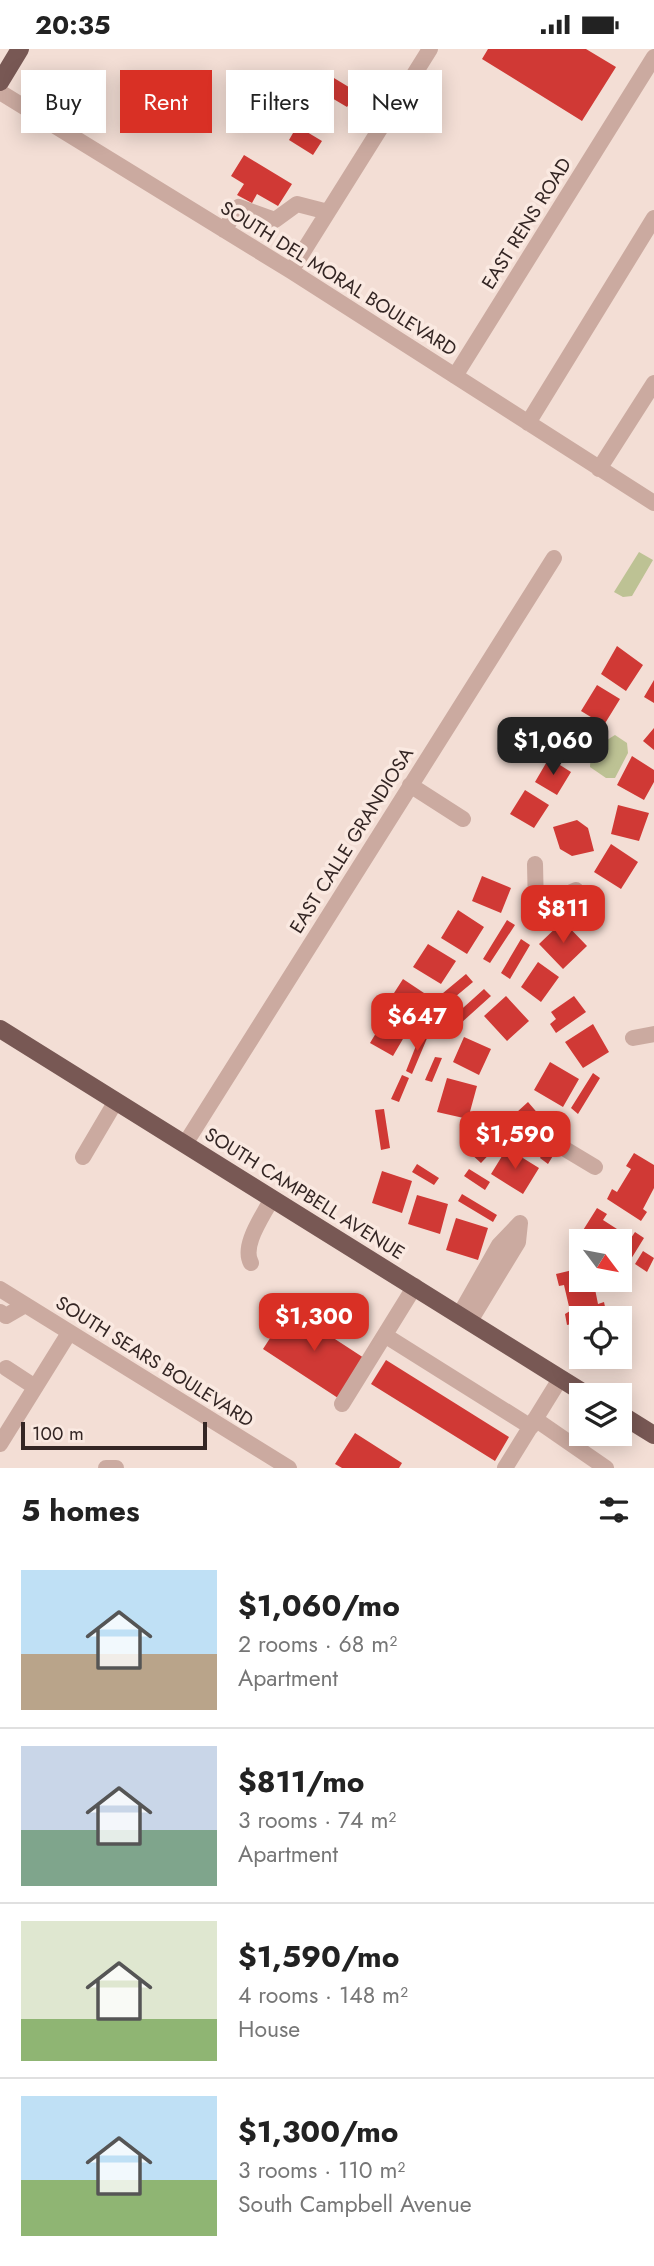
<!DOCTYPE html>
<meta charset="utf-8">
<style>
body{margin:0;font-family:Jost,sans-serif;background:#f6f6f6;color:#222;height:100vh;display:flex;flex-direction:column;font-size:26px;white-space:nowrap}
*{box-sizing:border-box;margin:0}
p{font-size:23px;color:#767676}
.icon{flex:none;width:38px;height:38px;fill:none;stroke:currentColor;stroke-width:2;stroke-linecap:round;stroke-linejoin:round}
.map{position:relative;height:1419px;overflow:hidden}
.side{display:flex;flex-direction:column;background:#fff;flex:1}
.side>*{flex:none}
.guide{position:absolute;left:21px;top:21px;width:612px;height:63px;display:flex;gap:14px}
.needle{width:46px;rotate:122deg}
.buttons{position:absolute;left:569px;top:1180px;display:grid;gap:14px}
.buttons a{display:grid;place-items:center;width:63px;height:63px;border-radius:0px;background:#fff;box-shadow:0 4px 18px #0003;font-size:35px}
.scale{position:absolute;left:21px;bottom:18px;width:186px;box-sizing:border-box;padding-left:7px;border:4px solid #342624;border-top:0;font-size:19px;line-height:24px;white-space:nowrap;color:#342624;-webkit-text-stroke:5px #fae9e1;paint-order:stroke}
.price{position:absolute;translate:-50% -60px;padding:0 16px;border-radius:14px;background:#d93025;color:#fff;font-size:23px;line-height:46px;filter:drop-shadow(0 2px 4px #0008)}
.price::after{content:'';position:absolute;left:50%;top:42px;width:21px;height:16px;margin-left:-10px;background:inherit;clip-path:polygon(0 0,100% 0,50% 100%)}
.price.current{background:#222;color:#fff}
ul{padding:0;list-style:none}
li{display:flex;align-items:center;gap:21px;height:175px;padding:0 21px}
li+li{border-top:2px solid #e0e0e0}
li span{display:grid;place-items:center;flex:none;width:196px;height:140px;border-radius:0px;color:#555}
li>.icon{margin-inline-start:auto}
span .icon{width:84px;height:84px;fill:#fffc;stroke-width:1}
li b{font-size:30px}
h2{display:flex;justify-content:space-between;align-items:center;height:84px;padding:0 21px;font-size:30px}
.chip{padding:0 24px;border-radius:0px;background:#fff;box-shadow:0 4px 18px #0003;font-size:24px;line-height:63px}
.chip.current{background:#d93025;color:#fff}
.status{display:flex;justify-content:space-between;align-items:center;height:49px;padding:0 35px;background:#fff;direction:ltr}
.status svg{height:19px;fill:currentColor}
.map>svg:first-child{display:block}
.green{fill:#bdc294}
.building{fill:#d03935}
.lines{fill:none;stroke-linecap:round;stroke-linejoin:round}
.minor{stroke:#cbaaa0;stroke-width:16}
.major{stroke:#785854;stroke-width:18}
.labels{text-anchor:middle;stroke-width:7;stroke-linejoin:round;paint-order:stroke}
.street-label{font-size:19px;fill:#342624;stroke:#fae9e1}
</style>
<div class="status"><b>20:35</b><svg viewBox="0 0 49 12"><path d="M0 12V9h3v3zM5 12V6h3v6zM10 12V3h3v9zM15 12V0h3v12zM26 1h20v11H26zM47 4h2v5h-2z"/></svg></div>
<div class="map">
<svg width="654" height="1419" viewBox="0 0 654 1419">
<rect width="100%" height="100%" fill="#f3ded5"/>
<path class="green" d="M639,503L653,511L632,547L623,548L614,543Z
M615,686L627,694L628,704L615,729H606L590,718C590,702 602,694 615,686Z"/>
<path class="building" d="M488,0H586L616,18L582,72L482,10Z
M329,26L357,43L347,58L320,42Z
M297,77L322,92L313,106L289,91Z
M244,106L292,135L278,157L257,145L252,154L237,146L244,135L231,127Z
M617,597L643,616L626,642L601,625Z
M654,631V654L644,648Z
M597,636L620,650L604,676L581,662Z
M574,672L599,688L582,713L557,697Z
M654,679V701L643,692Z
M632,707L654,721V733L644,751L617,736Z
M549,709L571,723L557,746L535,733Z
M525,741L549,756L534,779L510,765Z
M618,756L649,764L639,792L611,785Z
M577,771L588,779L594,802L572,807L560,800L553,778Z
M611,795L638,813L621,840L594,823Z
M482,827L511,839L501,864L472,852Z
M458,861L484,878L467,905L441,889Z
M507,871L515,876L490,914L483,910Z
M563,872L587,897L563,920L539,895Z
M521,890L530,896L510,930L501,924Z
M428,895L456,912L441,935L413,918Z
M538,913L559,928L541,953L521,938Z
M466,925L473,933L443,958L437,949Z
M403,930L430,948L413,975L385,958Z
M484,940L491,947L461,974L454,967Z
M506,947L529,972L507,992L484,967Z
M574,947L586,963L556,984L550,975L556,970L551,963Z
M385,969L407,983L393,1007L370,994Z
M593,975L609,1003L583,1019L565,993Z
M421,984L428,987L412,1025L406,1022Z
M464,988L491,1000L479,1026L453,1013Z
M435,1008L442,1009L432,1033L425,1031Z
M550,1013L579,1030L563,1058L534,1041Z
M593,1024L600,1029L578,1065L571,1059Z
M402,1026L409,1029L399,1053L391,1050Z
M447,1029L477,1037L468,1070L437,1063Z
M528,1053L547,1075L523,1096L504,1075Z
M384,1060L390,1099L381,1101L375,1061Z
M476,1076L498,1096L481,1114L460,1095Z
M559,1077L568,1082L548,1115L540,1109Z
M507,1099L539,1119L523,1145L491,1125Z
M634,1104L654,1116V1139L643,1160L647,1163L641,1172L607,1150L612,1140L617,1143L631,1120L626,1117Z
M417,1115L439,1129L434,1136L412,1123Z
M469,1120L490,1133L485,1141L464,1127Z
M382,1122L412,1132L402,1164L372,1154Z
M462,1145L497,1166L493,1173L458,1152Z
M417,1146L448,1155L440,1185L408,1175Z
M597,1159L607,1165L603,1171L631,1189L635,1183L644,1189L623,1223L620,1221V1192H581V1197L575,1194Z
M456,1169L488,1179L478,1211L446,1201Z
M643,1202L654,1209L647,1223L635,1215Z
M581,1219V1230H593L598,1255L604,1253L607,1267L581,1269V1273L567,1276L565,1265L570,1262L564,1236L559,1237L556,1225Z
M289,1260L364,1309L338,1349L263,1300Z
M386,1311L509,1388L495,1412L371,1335Z
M355,1384L402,1414L399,1419H342L335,1415Z"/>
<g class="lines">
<path class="minor" d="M0,43L291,222L654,454
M224,181L239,158L275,171L297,155L328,163
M291,222L430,0
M455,327L654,8
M528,374L654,169
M599,420L654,334
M410,736L463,770
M535,815L536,859L576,841
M633,989L654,985
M185,1095L554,509
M565,1100L595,1118
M83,1108L116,1052
M251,1214C241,1196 264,1166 272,1149
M0,1240L289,1419
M0,1263L6,1267L25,1256
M460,1265L499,1196L520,1174
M470,1272L518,1193L520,1174
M386,1287L531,1378
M6,1319L35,1338
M342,1355L415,1237
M535,1370L606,1419
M0,1395L69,1284
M106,1419H116
M505,1419L560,1330"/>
<path class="major" d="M0,33L20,0
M0,980L587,1346
M620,1365L654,1386"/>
</g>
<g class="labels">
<g class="street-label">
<text transform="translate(526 174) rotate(-58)" y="7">EAST RENS ROAD</text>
<text transform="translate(339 229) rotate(32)" y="7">SOUTH DEL MORAL BOULEVARD</text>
<text transform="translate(351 791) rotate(-58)" y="7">EAST CALLE GRANDIOSA</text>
<text transform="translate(305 1144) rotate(32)" y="7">SOUTH CAMPBELL AVENUE</text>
<text transform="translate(155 1312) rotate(32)" y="7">SOUTH SEARS BOULEVARD</text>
</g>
</g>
</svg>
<div class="buttons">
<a><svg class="needle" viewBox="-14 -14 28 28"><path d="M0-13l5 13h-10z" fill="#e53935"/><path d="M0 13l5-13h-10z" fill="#767676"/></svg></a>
<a><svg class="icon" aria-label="locate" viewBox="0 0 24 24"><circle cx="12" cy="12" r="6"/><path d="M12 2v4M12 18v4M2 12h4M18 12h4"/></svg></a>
<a><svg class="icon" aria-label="layers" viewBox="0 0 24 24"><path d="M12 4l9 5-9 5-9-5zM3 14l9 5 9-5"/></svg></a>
</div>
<div class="scale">100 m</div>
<b class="price current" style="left:553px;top:728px">$1,060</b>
<b class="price" style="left:563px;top:896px">$811</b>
<b class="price" style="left:417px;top:1004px">$647</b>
<b class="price" style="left:515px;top:1122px">$1,590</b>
<b class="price" style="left:314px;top:1304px">$1,300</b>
<div class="guide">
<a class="chip">Buy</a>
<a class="chip current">Rent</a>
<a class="chip">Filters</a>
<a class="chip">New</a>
</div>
</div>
<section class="side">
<h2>5 homes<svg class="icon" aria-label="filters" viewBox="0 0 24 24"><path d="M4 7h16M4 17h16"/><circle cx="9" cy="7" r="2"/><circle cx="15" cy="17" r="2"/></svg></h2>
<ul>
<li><span style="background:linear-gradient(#bfe0f5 60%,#b9a48a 0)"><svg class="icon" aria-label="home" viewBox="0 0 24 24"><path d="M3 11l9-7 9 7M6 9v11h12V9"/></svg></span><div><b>$1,060/mo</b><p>2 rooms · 68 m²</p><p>Apartment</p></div></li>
<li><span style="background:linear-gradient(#c9d6e8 60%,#7fa58c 0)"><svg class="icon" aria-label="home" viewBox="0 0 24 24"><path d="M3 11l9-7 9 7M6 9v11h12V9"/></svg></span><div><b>$811/mo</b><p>3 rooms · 74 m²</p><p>Apartment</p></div></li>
<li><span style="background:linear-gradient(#dfe7d0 70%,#8fb573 0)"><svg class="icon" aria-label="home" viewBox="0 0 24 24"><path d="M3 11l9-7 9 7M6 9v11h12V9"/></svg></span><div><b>$1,590/mo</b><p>4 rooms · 148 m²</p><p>House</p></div></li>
<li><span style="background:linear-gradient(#bfe0f5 60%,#8fb573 0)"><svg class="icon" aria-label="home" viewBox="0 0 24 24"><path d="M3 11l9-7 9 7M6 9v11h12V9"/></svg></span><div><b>$1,300/mo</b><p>3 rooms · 110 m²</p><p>South Campbell Avenue</p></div></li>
</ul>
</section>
